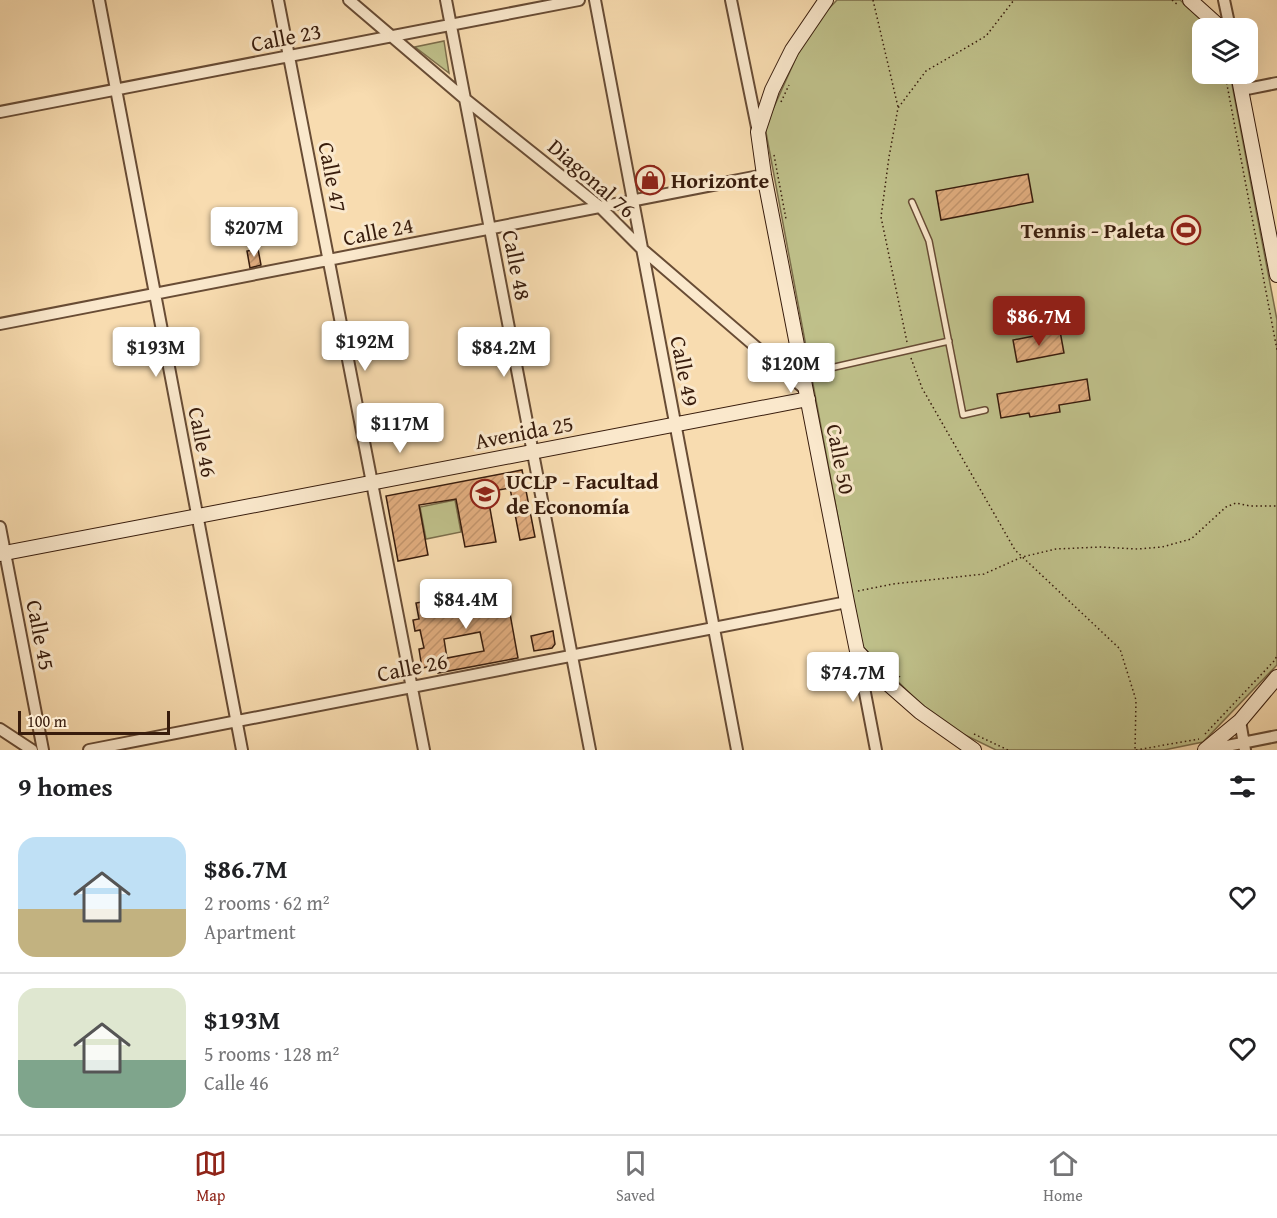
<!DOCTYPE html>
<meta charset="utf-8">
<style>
body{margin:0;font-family:"Gentium Book Plus",serif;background:#f6f6f6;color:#202124;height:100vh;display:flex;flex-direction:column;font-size:22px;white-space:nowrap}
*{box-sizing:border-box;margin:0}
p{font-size:20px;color:#757577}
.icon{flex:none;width:33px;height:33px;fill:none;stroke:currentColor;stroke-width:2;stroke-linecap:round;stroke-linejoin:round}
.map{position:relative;height:750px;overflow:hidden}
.sheet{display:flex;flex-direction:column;background:#fff;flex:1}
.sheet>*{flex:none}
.tools{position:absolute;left:1192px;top:18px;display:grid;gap:12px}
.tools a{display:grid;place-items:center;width:66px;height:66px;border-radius:12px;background:#fff;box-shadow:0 6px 24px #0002;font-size:30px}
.scale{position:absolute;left:18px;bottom:15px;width:152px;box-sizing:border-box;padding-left:6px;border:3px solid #381c0c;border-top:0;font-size:16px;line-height:21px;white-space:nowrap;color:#381c0c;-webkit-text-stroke:4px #fae8cc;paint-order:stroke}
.price{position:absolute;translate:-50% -51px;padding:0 14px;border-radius:6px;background:#fff;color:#222;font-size:20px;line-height:39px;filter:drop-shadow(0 2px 3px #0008)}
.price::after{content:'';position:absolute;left:50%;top:36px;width:18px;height:14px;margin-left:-9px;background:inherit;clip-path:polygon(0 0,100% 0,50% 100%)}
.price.on{background:#8f2418;color:#fff}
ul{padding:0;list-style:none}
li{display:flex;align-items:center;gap:18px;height:150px;padding:0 18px}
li+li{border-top:2px solid #e0e0e0}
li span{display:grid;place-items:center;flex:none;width:168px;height:120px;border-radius:18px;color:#555}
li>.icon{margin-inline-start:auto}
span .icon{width:72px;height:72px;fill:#fffc;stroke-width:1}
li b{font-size:26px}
h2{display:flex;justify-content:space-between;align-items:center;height:72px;padding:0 18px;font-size:26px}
.menu{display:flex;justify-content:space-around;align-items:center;height:84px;border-top:2px solid #e0e0e0;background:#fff;font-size:16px;color:#757577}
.menu a{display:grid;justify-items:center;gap:3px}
.menu .on{color:#8f2418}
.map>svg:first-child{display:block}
.green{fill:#bfc08a;stroke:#7c6e4b;stroke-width:1.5}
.building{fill:url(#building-hatch);stroke:#381c0c;stroke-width:1.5;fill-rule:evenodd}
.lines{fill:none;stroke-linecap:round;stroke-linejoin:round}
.service-casing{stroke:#684c35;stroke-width:8}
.minor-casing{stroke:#684c35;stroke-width:14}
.secondary-casing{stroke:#381c0c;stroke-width:16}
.path{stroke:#381c0c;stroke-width:1.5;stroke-dasharray:1.5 3;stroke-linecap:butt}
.service{stroke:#fae8cc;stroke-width:5}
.minor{stroke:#fae8cc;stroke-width:10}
.secondary{stroke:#fae8cc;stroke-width:14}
.labels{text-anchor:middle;stroke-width:6;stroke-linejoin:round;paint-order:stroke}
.street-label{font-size:22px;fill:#381c0c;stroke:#fae8cc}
.poi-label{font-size:22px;font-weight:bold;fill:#381c0c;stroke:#fae8cc;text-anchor:start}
</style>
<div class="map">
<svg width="1277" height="750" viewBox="0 0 1277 750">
<defs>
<pattern id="building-hatch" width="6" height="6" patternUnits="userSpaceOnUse" patternTransform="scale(1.5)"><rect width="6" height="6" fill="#e2ae80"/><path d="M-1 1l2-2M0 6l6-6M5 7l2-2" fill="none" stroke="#c3956d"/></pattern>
</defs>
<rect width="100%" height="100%" fill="#f8dcb0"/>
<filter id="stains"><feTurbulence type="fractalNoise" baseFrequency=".00333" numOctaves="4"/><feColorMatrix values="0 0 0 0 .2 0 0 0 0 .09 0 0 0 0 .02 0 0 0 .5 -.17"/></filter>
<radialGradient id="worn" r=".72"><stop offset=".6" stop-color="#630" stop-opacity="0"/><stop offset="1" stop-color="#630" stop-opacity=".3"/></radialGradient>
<path class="green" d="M837,0H1180L1212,28H1203V74H1230L1277,320V665L1203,742L1164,750H996L940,723L862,646L765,127L809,29Z
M444,41L449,73L415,47Z
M455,500L461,532L426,539L420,507Z"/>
<path class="building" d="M654,166L659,188L646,190L641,169Z
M1028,174L1033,202L941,220L936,191Z
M258,249L261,265L250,268L247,251Z
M1060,331L1064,353L1017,362L1013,340Z
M1087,379L1090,400L1059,405L1060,412L1030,417L1029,413L1001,418L997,394Z
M522,470L535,537L520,540L510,488L487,492L496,542L465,547L456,499L419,505L428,555L398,561L386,496Z
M505,586L518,658L438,673L437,665L422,668L419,649L424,648L420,630L415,631L413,620L419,619L416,603ZM480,632L484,651L447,658L444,639Z
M553,631L555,644L552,648L534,651L531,636Z"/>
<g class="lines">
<g class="service-casing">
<path id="service" d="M912,202L929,241L963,415L985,410
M804,374L949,341"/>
</g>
<g class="minor-casing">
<path id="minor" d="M99,0L242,750
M278,0L424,750
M349,0L465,99L600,207L642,249L806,390
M446,0L590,750
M595,0L737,750
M731,0L758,132
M1224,0L1230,28
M1242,90L1277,83
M0,112L579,0
M0,324L764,175
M0,527L43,750
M857,651L876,750
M1240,721L1245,750
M0,729L32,750
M89,750L847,602
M1207,750L1277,736"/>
</g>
<g class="secondary-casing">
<path id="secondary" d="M826,0L792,50L772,90L758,132L764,175L847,602L857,651L887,683L920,712L974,750
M1190,0L1221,28
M1238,74L1277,275
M0,554L808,399
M1205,750L1240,721L1277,677"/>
</g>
<path class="path" d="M873,0L898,107
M1172,0L1178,5
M1225,74L1277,350
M781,102L789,85
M774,155L786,219
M907,342L881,217L889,157L898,108L926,71L986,36L1014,0
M911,358L922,388L1015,550L1120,649L1136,700L1135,750
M858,591L893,584L984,574L1022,557L1056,549L1100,547L1138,549L1162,547L1191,539L1226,507L1236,503L1250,506H1277
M886,664L900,677
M974,734L1008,750
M1205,734L1275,660L1277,655
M1136,750L1199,739"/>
<use href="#service" class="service"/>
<use href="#minor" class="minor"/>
<use href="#secondary" class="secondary"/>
</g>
<defs>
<g id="shop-ring" transform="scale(1.5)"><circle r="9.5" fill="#fae8cc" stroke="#8f2418" stroke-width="1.5"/><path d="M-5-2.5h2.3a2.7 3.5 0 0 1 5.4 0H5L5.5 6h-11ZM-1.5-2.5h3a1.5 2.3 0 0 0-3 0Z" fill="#8f2418"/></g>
<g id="stadium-ring" transform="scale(1.5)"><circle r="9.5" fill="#fae8cc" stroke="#8f2418" stroke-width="1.5"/><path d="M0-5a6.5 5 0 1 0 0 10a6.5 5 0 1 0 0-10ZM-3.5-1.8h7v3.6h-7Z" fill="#8f2418"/></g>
<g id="university-ring" transform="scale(1.5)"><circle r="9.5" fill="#fae8cc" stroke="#8f2418" stroke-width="1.5"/><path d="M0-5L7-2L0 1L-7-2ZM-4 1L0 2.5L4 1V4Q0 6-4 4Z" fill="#8f2418"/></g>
</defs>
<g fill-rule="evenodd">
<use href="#shop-ring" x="650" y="180"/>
<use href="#stadium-ring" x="1186" y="230"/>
<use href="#university-ring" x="485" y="494"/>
</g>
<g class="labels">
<g class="street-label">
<text transform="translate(286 37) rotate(-11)" y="8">Calle 23</text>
<text transform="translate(333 177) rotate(79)" y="8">Calle 47</text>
<text transform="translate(592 178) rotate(41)" y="8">Diagonal 76</text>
<text transform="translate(378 231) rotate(-11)" y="8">Calle 24</text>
<text transform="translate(517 265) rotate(79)" y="8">Calle 48</text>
<text transform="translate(685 371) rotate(79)" y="8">Calle 49</text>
<text transform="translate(524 432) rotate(-11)" y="8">Avenida 25</text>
<text transform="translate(203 442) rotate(79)" y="8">Calle 46</text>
<text transform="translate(841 459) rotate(79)" y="8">Calle 50</text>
<text transform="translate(41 635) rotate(79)" y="8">Calle 45</text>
<text transform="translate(412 667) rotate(-11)" y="8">Calle 26</text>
</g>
<g class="poi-label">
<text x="671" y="188">Horizonte</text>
<text x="1165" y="238" text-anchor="end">Tennis - Paleta</text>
<text x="506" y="489">UCLP - Facultad<tspan x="506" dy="25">de Economía</tspan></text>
</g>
</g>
<rect width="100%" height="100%" filter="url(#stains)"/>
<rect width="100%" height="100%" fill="url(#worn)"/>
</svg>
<div class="tools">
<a><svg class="icon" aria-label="layers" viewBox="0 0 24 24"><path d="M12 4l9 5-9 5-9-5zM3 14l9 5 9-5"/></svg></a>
</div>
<div class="scale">100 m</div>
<b class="price" style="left:254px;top:258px">$207M</b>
<b class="price on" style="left:1039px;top:347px">$86.7M</b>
<b class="price" style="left:365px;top:372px">$192M</b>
<b class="price" style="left:156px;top:378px">$193M</b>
<b class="price" style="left:504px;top:378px">$84.2M</b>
<b class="price" style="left:791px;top:394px">$120M</b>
<b class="price" style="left:400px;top:454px">$117M</b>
<b class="price" style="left:466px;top:630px">$84.4M</b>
<b class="price" style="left:853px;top:703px">$74.7M</b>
</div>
<section class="sheet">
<h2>9 homes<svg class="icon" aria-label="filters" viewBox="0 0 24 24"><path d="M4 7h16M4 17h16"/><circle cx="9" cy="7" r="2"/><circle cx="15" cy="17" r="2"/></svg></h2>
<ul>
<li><span style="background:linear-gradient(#bfe0f5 60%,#c2b280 0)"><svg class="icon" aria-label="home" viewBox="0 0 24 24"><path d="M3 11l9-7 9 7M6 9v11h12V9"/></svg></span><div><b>$86.7M</b><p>2 rooms · 62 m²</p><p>Apartment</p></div><svg class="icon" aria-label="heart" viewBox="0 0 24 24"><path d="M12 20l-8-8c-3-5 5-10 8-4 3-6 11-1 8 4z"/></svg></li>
<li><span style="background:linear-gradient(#dfe7d0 60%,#7fa58c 0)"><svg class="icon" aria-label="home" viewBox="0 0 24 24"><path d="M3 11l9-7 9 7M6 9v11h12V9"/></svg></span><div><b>$193M</b><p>5 rooms · 128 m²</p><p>Calle 46</p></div><svg class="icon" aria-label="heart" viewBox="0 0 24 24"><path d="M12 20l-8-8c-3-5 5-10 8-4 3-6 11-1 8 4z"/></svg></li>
</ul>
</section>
<nav class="menu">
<a class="on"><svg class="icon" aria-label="map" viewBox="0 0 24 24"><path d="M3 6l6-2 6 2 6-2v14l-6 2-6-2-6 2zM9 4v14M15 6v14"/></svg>Map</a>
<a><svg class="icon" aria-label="saved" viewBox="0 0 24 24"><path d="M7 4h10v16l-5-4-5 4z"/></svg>Saved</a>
<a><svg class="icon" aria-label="home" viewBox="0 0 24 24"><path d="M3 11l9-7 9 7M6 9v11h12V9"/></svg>Home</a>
</nav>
